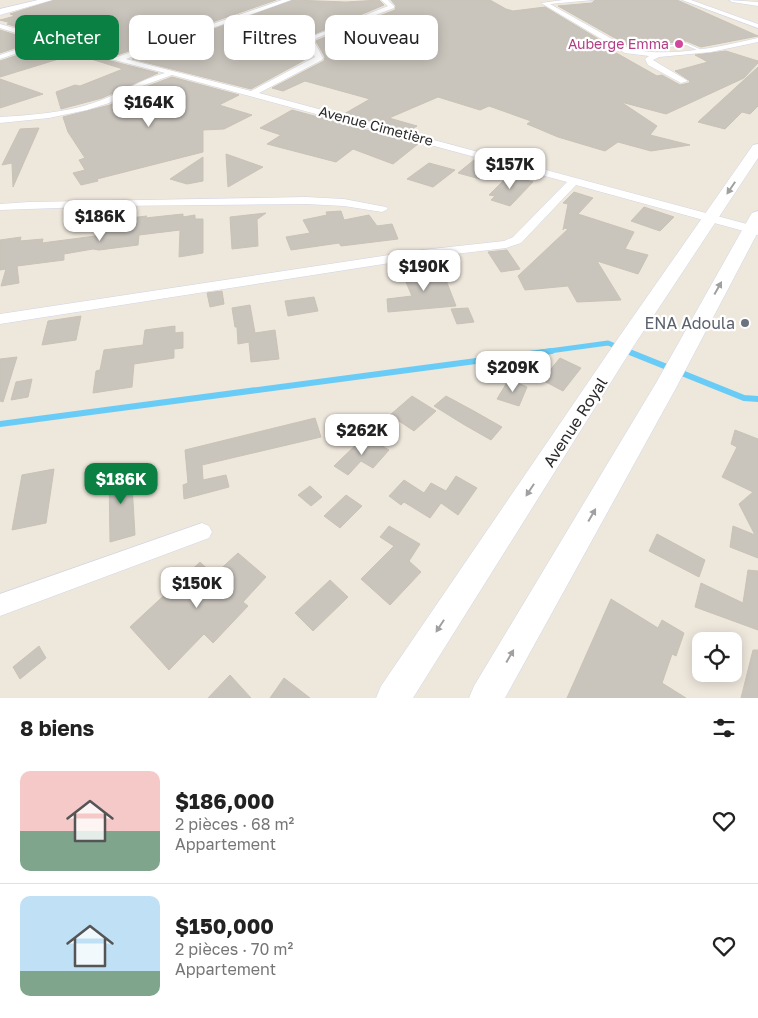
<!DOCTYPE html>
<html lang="fr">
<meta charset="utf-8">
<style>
body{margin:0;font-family:"Golos Text",sans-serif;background:#f2f2f2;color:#222;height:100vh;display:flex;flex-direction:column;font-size:19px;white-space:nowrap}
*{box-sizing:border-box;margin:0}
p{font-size:16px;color:#767676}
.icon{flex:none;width:28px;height:28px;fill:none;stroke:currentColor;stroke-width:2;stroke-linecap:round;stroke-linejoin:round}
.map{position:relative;height:698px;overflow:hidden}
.side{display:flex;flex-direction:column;background:#fff;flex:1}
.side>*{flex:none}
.guide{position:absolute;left:15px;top:15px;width:500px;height:45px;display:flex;gap:10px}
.fabs{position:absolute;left:692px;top:632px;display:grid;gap:10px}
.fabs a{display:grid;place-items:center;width:50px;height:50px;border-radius:10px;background:#fff;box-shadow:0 2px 12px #0003;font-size:25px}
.price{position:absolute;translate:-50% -42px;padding:0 11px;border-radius:10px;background:#fff;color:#222;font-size:16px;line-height:32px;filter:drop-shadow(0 1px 2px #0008)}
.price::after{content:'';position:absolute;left:50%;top:30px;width:15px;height:11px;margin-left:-8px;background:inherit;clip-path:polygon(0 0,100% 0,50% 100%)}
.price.current{background:#0b8043;color:#fff}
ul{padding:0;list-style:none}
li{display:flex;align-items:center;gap:15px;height:125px;padding:0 20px}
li+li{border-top:1px solid #e0e0e0}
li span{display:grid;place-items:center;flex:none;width:140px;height:100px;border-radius:10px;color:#555}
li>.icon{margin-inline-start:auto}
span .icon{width:60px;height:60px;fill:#fffc;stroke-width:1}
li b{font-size:21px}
h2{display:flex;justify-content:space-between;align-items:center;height:60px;padding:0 20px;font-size:21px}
.pill{padding:0 18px;border-radius:10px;background:#fff;box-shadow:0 2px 12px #0003;font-size:18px;line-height:45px}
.pill.current{background:#0b8043;color:#fff}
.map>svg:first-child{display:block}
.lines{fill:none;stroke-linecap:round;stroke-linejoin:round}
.stream-far1{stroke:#69ccf6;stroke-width:5}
.stream{stroke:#69ccf6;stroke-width:6}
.building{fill:#c9c4bc;stroke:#c9c3b6}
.lane-casing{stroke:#d1d5e5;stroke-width:1}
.street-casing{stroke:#d1d5e5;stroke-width:1}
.secondary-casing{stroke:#d1d5e5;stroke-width:1}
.lane{fill:#fff;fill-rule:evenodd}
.street{fill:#fff;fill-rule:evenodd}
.secondary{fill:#fff;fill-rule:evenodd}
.oneway{fill:#a0a0a0}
.hotel-dot{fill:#d1479c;stroke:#fff;stroke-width:2}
.worship-dot{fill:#6b7280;stroke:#fff;stroke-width:2}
.labels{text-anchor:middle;stroke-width:4.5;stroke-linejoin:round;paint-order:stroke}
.far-hotel-label{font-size:14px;fill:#b23c85;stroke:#fff;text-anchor:end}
.far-street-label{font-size:14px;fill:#2b2b2b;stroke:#fff}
.worship-label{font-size:16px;fill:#5b616d;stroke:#fff;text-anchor:end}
.street-label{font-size:16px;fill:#2b2b2b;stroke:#fff}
</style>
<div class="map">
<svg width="758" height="698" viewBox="0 0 758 698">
<rect width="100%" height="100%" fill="#eee7dc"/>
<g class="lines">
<path class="stream-far1" d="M542,352L608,343L630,352"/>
<path class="stream" d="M627,351L744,398L758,399
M0,424L552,351"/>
</g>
<path class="building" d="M54,0H276L117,55L7,24L11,23L0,20L15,16L10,14Z
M293,0L346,2L379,0L384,5L312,35L307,39L305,44L312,56L251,89L132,59Z
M391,0H490L506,9L513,11L545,7L615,49L611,50L657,76L662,75L680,85L689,83L690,81L675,71L708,62L695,55L726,51L758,61V63L744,78L666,114L621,102L657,126L650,135L690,145L651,151L618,142L605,151L558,137L527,124L531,121L489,106L480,110L438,97L389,118L417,126L409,131L344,114L370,99L305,81L283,91L272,88L324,61L325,57L316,41L318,40L395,10L396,6Z
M595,0H677L758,36L701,47L686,41L631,47L558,6L592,3Z
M0,30L35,41L0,53Z
M48,45L158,73L102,98L61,109L56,92L75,85L80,86L123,69L75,54L0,77V61Z
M758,67V106L750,114L742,112L725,129L698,122Z
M172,77L239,95L219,105L252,115L224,129L203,130V152L97,179L98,181L81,185L73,173L85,170L79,160L85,158L68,132L63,117L110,105L143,88Z
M0,79L43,94L0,108Z
M292,110L333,121L418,144L393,164L353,149L336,162L267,144L281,135L260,128Z
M39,128L13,187L12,163L2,165L20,129Z
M226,154L263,167L228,187Z
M203,157V181L187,184L170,179Z
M474,160L492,165H495L480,179L458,173Z
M429,163L455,170L433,187L407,179Z
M509,175L533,182L510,206L491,200L495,196L489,195Z
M574,192L593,198L578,214L634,232L625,249L648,255L638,274L597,261L621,300L577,302L568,286L525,290L518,276L568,229L564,228L563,230L568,204L563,203Z
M644,207L674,217L660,231L631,221Z
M341,211L344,220L369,215L377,226L392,224L398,239L341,246L339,243L291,250L286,237L310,233L303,220L327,215L326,212Z
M266,213L255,221L257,220L258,246L232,249L230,217Z
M183,214V217L195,215V219H203V253L179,257L180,230L139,235L138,245L99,250L93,249L64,254V260L17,266L19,283L1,286L6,269L0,270V240L21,237L20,241L43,239L42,243L103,235L104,221L147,216L145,218Z
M507,250L520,269L501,272L488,252Z
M428,269L429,271L442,270L456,306L388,312L387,299L412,296L402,273Z
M222,291L224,304L210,307L207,293Z
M314,297L318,311L288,316L285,301Z
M250,305L255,333L275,330L279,359L251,362L249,342L238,344L237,327H235L232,308Z
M468,308L474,322L457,324L451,309Z
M81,316L76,340L42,345L48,321Z
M175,326V333L183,332V348L174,349V358L134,364L132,387L93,393L96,371L100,370L104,350L143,345L145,330Z
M17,357L3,402L0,401V359Z
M560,358L581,368L563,391L542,380Z
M32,379L28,397L11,400L16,382Z
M509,379L527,387L519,406L497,399Z
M412,396L436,411L414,431L390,415Z
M446,396L472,410L502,427L491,440L463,424L434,406Z
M315,418L321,437L202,465L203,480L226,475L229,487L184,499L183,485L188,483L185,450Z
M735,430L758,439V558L730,547L733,526L755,535L739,504L753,492L722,477L737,447L731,444Z
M365,436L389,450L373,468L361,461L348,475L334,466Z
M131,468L135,535L110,542L109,474Z
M54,469L46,523L12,530L22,475Z
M456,476L477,488L458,515L441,503L430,518L404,502L401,505L389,496L404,480L424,493L431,483L446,491Z
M310,486L322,497L311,506L298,495Z
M346,495L362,506L340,528L324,516Z
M389,526L420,544L409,561L421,572L390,605L361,579L394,546L380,537Z
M657,534L705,560L699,577L649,551Z
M238,553L266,577L243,602L248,606L213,643L204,634L169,670L130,627L200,562L214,575Z
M748,570L758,571V630L695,607L701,583L743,603Z
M330,580L348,597L313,631L295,613Z
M611,599L658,628L662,620L684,633L676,656L672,654L662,683L686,698H567Z
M39,646L46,658L20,679L13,667Z
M753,650H758V698H741Z
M230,675L251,698H208Z
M284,678L310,698H270Z"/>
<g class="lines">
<g class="lane-casing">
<path id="lane" d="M686,43L702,50L699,51L686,45L651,49L649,48Z"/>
</g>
<g class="street-casing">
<path id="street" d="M282,0H291L126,59L251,91L315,57L307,44L308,40L313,36L388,6L381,0H388L394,6V8L317,38L314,41L323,58L322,60L259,93L758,227V235L576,185L521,243L506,248L422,258L0,324V314L422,250L504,241L513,237L567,182L172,75L142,86L109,103L87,110L49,118L0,123V117C31,115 63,113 93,103C118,95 139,80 165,73L48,43L0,59V55L41,41L0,28V24L117,57Z
M593,0L550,4L630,49C672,58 717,47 758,38V42L711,52L659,57L653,60L688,81L681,83L648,65L645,59L649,56L625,53L541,3L563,0Z
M682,0H691L758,24V28Z
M729,0L758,2V6L732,2Z
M306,197L344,199L386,207L388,209L382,212L344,206L306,204L115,206L0,210V204L29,202Z
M202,523L209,526L212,532L209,538L0,616V594Z"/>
</g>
<g class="secondary-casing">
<path id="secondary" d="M38,0H52L0,15V9Z
M758,144V158L633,347L413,698H376L381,686L619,337L753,145Z
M758,211V232L676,388L505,698H469L474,686L656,383L750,216L752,213Z"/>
</g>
<use href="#lane" class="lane"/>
<use href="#street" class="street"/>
<use href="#secondary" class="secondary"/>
</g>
<defs><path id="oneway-solid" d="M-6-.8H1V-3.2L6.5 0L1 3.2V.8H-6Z" transform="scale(1.25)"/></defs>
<g class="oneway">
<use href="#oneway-solid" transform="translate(731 188) rotate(124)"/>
<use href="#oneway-solid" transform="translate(718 288) rotate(-61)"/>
<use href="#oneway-solid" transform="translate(530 490) rotate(123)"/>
<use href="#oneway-solid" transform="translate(592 515) rotate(-60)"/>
<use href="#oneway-solid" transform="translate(440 626) rotate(123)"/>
<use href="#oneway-solid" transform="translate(510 656) rotate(-60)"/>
</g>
<circle class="hotel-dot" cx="679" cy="44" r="5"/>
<circle class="worship-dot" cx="745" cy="323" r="5"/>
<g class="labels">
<g class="far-hotel-label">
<text x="669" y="49">Auberge Emma</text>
</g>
<g class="far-street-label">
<text transform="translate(376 126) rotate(15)" y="5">Avenue Cimetière</text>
</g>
<g class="worship-label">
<text x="735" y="329">ENA Adoula</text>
</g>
<g class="street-label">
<text transform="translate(575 422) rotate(-57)" y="6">Avenue Royal</text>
</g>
</g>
</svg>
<div class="fabs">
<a><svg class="icon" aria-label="locate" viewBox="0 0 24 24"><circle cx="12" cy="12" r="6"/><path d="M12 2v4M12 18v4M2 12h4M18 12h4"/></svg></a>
</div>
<b class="price" style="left:149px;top:128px">$164K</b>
<b class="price" style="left:510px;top:190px">$157K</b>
<b class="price" style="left:100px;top:242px">$186K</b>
<b class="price" style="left:424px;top:292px">$190K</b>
<b class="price" style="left:513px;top:393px">$209K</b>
<b class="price" style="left:362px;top:456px">$262K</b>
<b class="price current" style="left:121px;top:505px">$186K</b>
<b class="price" style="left:197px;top:609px">$150K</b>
<div class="guide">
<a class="pill current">Acheter</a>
<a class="pill">Louer</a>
<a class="pill">Filtres</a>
<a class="pill">Nouveau</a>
</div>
</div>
<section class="side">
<h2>8 biens<svg class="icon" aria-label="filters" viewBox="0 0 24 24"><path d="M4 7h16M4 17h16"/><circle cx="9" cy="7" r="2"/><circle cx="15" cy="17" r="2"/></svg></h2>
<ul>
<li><span style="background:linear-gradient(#f6c9c9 60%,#7fa58c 0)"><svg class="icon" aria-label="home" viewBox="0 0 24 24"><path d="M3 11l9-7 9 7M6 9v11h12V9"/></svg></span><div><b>$186,000</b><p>2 pièces · 68 m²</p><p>Appartement</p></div><svg class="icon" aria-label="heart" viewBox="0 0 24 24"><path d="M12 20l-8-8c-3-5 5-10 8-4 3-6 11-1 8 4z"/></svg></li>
<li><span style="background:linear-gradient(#bfe0f5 75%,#7fa58c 0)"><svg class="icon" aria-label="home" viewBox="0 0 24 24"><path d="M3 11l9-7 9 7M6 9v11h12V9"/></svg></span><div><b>$150,000</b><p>2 pièces · 70 m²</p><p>Appartement</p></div><svg class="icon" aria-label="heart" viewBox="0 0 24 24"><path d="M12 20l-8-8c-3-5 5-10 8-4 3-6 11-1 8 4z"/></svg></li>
</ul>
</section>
